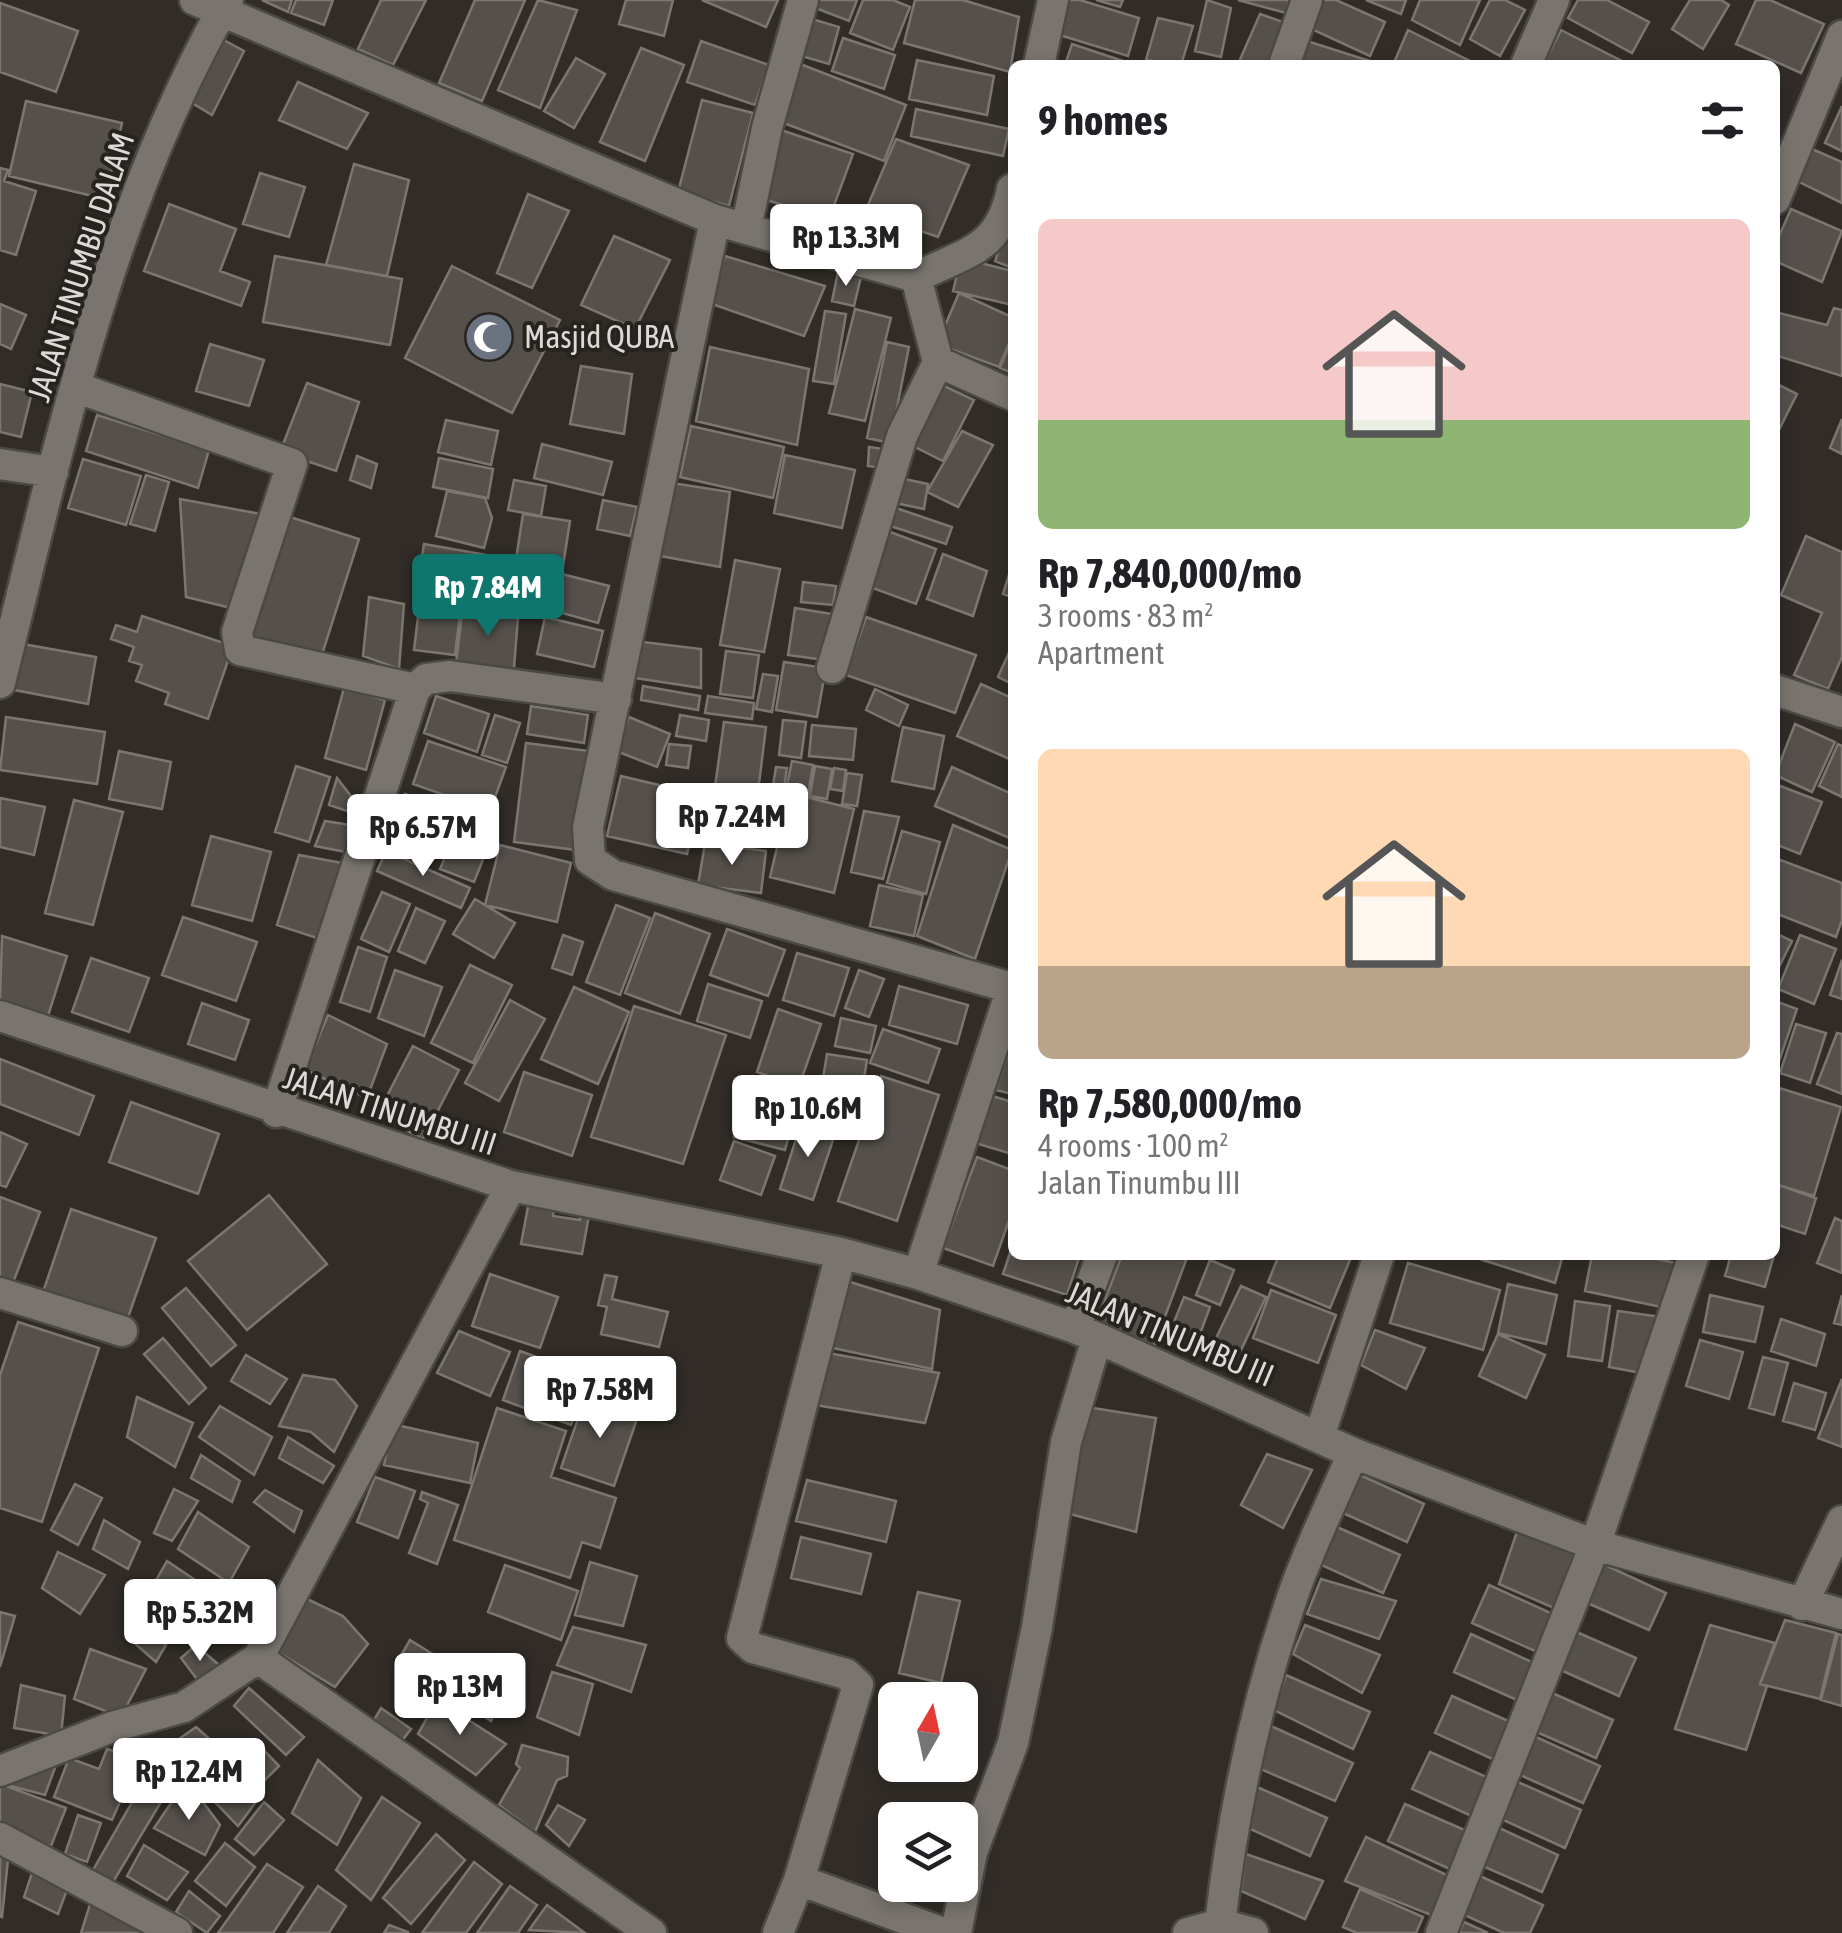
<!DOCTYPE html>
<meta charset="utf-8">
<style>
body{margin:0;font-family:"Asap Condensed",sans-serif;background:#f2f2f2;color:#202124;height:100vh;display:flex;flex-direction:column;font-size:38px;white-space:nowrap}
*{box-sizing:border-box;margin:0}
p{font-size:32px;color:#757577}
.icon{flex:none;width:55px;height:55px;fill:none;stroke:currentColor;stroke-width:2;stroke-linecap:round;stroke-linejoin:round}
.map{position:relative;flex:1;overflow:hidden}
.side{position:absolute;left:1008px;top:60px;width:772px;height:1200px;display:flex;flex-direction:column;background:#fff;border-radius:15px;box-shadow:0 5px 15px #0003}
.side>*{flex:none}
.needle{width:65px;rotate:9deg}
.fabs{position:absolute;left:878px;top:1682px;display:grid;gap:20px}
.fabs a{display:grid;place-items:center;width:100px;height:100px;border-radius:15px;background:#fff;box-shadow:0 5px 15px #0003;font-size:50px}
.price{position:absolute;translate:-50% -85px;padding:0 22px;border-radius:10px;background:#fff;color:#222;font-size:32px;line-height:65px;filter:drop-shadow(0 2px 5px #0008)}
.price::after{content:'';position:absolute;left:50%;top:60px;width:30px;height:22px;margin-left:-15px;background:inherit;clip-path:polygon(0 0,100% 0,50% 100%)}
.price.selected{background:#0f766e;color:#fff}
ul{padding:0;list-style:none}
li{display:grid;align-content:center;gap:20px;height:530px;padding:0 30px}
li span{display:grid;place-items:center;height:310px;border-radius:15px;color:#555}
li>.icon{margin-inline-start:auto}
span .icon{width:180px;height:180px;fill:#fffc;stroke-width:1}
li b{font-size:42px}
h2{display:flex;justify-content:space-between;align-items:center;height:120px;padding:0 30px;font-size:42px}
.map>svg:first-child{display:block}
.building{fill:#55504b;stroke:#7b7670;stroke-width:2.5}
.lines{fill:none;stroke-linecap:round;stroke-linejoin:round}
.minor-casing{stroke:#4c4843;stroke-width:35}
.minor{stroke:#79746e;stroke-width:30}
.labels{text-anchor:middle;stroke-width:8;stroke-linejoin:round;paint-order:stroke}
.street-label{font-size:32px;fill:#dcd9d6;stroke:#27231e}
.poi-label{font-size:32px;fill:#dcd9d6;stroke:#27231e;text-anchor:start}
</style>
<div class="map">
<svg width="1842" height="1933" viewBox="0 0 1842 1933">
<rect width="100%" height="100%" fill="#312c27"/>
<path class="building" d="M262,0H292L288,12Z
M296,0H333L324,25L291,13Z
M381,0H426L393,65L358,49Z
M475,0H525L482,101L439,83Z
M538,0L577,10L540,108L498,90Z
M626,0H673L664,36L619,24Z
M702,0H778L766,27Z
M807,0H857L849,21L805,4Z
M863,0H893L910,7L893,50L850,33Z
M915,0H963L1019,17L1010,72L904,43Z
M1058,0H1080L1139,18L1128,56L1053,33Z
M1096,0H1123L1120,7Z
M1207,0L1231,8L1221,57L1195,51Z
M1238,0H1289L1286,13Z
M1319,0H1336L1385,22L1370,56L1307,27Z
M1366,0H1406L1401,14Z
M1420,0H1480L1460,45L1412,20Z
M1490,0H1505L1525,10L1500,56L1470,39Z
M1578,0H1607L1649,22L1632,53L1568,18Z
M1690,0H1721L1729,5L1703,49L1672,29Z
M1756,0H1770L1824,24L1801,73L1736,44Z
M0,3L78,31L56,92L0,72Z
M1260,14L1289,24L1271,65L1238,64Z
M805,17L839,27L829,64L794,54Z
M1158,18L1193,26L1181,65L1146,60Z
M1408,30L1470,61L1468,65H1393Z
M1561,30L1630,65H1543Z
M220,38L244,51L212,115L187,100Z
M843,38L895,55L884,89L832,71Z
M701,41L769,65L755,105L687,82Z
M1307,41L1373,62L1372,65H1300Z
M1072,44L1135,65H1065Z
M641,48L684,65L645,161L600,142Z
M576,58L605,74L574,128L544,111Z
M917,60L994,76L987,115L909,99Z
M795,62L906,105L884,161L773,119Z
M298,82L368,113L347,149L279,120Z
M702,100L753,113L729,206L678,192Z
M26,101L122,123L105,199L9,176Z
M1842,106V151L1825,143Z
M916,109L1009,129L1003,156L911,136Z
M781,130L853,154L829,219L760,198Z
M896,139L969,165L938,237L865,212Z
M1812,149L1842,162V203L1799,182Z
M354,164L409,180L387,276L326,265Z
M0,168L8,170L4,181L36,191L16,255L0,250Z
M260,173L305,187L289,237L243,224Z
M528,194L569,211L532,288L497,273Z
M169,204L236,229L220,271L250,282L241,306L144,271Z
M1791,209L1842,231L1822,282L1775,261V245Z
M1007,227L1012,229V268L995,261Z
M614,236L670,260L635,329L581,305Z
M275,256L402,279L390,345L263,322Z
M725,256L825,286L804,336L709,303Z
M961,258L1012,271V305L953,291Z
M452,266L560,320L512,413L405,358Z
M838,272L861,277L854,306L832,301Z
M959,293L1012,317V336L999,367L937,344Z
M0,304L26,315L11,349L0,344Z
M1834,308L1842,310V376L1775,355V312L1827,325Z
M855,309L891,318L865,421L829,413Z
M825,311L846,314L834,384L813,381Z
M1012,339V373L1000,368Z
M887,342L909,347L890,443L867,438Z
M210,344L264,360L249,406L196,391Z
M710,347L809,369L797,445L696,421Z
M581,366L632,374L624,434L570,424Z
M307,383L359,402L336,471L280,452Z
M1775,383L1797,394L1776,436L1775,435Z
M0,384L32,392L21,437L0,432Z
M940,384L974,400L943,461L909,444Z
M97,415L209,450L198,488L86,451Z
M1842,419V454L1830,448Z
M446,420L498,431L491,465L438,452Z
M691,426L784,447L773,498L680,477Z
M962,431L993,445L958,507L927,492Z
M542,444L612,462L603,495L534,478Z
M869,447L883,449L882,468L868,466Z
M785,455L855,470L842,528L774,513Z
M357,456L377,464L371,488L350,480Z
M439,458L493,469L488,498L433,487Z
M83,459L141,476L126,525L68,508Z
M146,475L169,482L155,531L130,524Z
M900,478L928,484L924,509L895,503Z
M514,480L546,486L541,516L508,510Z
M672,483L730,492L720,567L660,556Z
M447,491L485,498L492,518L484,548L436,536Z
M180,499L266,515L231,608L186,597Z
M603,500L637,507L630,536L597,529Z
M896,508L952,527L946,544L890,526Z
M523,514L570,521L563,566L516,559Z
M287,516L359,539L318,667L245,644Z
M890,532L936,549L916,604L870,587Z
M1806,536L1842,552V657L1828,689L1794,675L1822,613L1781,595Z
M424,544L504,558L499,590L419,576Z
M943,554L987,571L973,616L927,599Z
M735,560L780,569L764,652L720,645Z
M1012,565V597L1003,594Z
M514,569L542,574L538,601L510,597Z
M554,572L609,586L598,623L544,608Z
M803,582L836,586L833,605L801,602Z
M422,584L463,589L455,655L414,650Z
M369,597L404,604L399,669L363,656Z
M464,599L519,605L513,680L455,671Z
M795,608L832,614L825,660L788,655Z
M142,616L233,646L208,719L165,704L169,693L136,681L142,665L129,661L134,647L111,639L116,625L137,632Z
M545,617L603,631L594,667L537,654Z
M866,617L976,655L955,713L846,675Z
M643,642L701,649V688L635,678Z
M23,644L96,657L88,704L14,690Z
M1012,646V684L998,677Z
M726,651L759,655L753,698L720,694Z
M784,662L826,668L817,717L776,710Z
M763,674L778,676L772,712L756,709Z
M981,684L1012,698V760L957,736Z
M643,686L700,696L698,710L641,700Z
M344,688L385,700L366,770L325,758Z
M875,689L908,705L899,726L866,710Z
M436,696L489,714L477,752L424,733Z
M708,696L754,703L752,719L705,713Z
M531,706L588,715L584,743L527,734Z
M495,715L520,723L507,763L482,755Z
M680,715L709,720L706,741L676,736Z
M6,717L105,732L97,784L0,770Z
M629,717L670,734L657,767L616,751Z
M783,720L806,722L801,758L779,755Z
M724,722L766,727L757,800L714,794Z
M1795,724L1835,742L1812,792L1775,775Z
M812,725L856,729L853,760L809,756Z
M903,727L944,736L934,789L892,781Z
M428,741L506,767L490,811L413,784Z
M526,743L589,751L576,850L514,842Z
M669,744L691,746L688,768L666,765Z
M1838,744L1842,746V797L1819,786Z
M119,751L171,762L162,809L109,799Z
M792,761L813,765L808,795L786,790Z
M296,766L330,777L309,842L275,832Z
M815,766L832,769L827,799L810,796Z
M776,767L787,768L781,806L770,804Z
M952,767L1012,794V839L935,806Z
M834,768L846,770L843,791L830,789Z
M847,773L862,775L857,806L842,804Z
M621,776L701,795L687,854L607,836Z
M337,778L368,818L329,805Z
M1775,784L1822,802L1800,854L1775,844Z
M790,793L854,809L834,893L770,877Z
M405,794L452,808L439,855L391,840Z
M0,798L45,807L34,855L0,847Z
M74,800L123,812L93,925L45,913Z
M864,811L899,817L883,879L851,872Z
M325,821L363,827L356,854L315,846Z
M953,825L1012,850L975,959L917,936Z
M458,826L491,840L474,882L440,869Z
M902,831L940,842L926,894L887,883Z
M211,836L271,852L252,921L192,905Z
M705,843L766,851L761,893L698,885Z
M500,845L571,863L557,922L485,905Z
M386,851L470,888L461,908L377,871Z
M299,855L353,865L326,941L277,925Z
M1775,858L1842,883V920L1836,937L1775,913Z
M879,885L923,895L914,936L870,926Z
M382,892L410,904L389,952L361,939Z
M475,899L515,923L494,958L453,934Z
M616,905L650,918L620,995L586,982Z
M416,908L445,921L425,963L398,951Z
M655,913L710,934L680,1014L625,993Z
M183,917L257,942L236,1001L162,975Z
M727,929L785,950L768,996L710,975Z
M1775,933L1792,941L1775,975Z
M563,935L583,942L572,975L552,968Z
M1800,935L1836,949L1814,1004L1778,989Z
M2,936L67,956L48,1016L0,1001Z
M358,947L387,957L370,1012L340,1002Z
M797,953L849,968L834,1016L783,1000Z
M91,958L149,978L129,1032L72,1012Z
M1842,960V999L1830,995Z
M470,965L512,985L473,1063L431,1043Z
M395,970L442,987L424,1036L378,1018Z
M859,970L884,979L869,1017L845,1008Z
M708,984L762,1001L750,1038L697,1021Z
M899,986L968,1005L957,1044L889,1025Z
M574,987L629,1012L598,1084L541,1059Z
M510,1000L545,1019L499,1101L465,1083Z
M1775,1001L1797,1009L1777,1067H1775Z
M202,1003L249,1020L235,1060L188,1044Z
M634,1006L726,1035L683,1164L591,1137Z
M778,1009L821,1024L799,1086L757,1072Z
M328,1015L387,1044L367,1098L305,1070Z
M841,1018L876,1026L870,1053L835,1046Z
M1796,1024L1826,1033L1810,1083L1780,1073Z
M883,1029L940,1049L928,1083L870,1063Z
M1837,1033L1842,1034V1094L1817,1084Z
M413,1046L459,1070L423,1139L377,1115Z
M1008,1053L1012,1054V1094L996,1090Z
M827,1054L867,1060L862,1091L822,1084Z
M0,1059L94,1096L79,1135L0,1104Z
M524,1072L592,1095L572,1156L504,1132Z
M881,1076L939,1095L897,1221L838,1201Z
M748,1087L799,1100L785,1150L734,1137Z
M1779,1088L1841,1107L1814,1196L1775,1184V1102Z
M989,1095L1012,1102V1154L975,1143Z
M131,1102L219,1134L198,1194L109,1162Z
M802,1120L836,1131L813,1200L780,1189Z
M0,1132L27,1144L6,1187L0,1185Z
M734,1141L775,1156L761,1195L720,1180Z
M977,1157L1012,1170V1212L993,1266L943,1248Z
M1775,1184L1816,1198L1805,1234L1775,1224Z
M269,1195L327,1264L247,1330L188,1261Z
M0,1197L40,1212L11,1288L0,1284Z
M529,1201L554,1206L553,1216L580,1220L581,1208L590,1210L582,1254L521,1244Z
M71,1209L156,1238L125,1326L41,1298Z
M1835,1218L1842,1221V1273L1817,1263Z
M1012,1247V1255H1080L1067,1295L1003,1274Z
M1122,1255H1188L1154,1346L1096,1323Z
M1279,1255H1352L1330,1308L1268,1282Z
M1467,1255H1563L1555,1283Z
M1592,1255H1638L1676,1263L1666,1308L1585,1291Z
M1731,1255H1774L1765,1287L1725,1276Z
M1210,1260L1234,1270L1220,1305L1196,1295Z
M1408,1263L1500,1290L1483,1350L1390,1323Z
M490,1274L558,1297L540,1348L472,1326Z
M605,1275L617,1277L612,1299L668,1312L659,1347L601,1334L607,1307L598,1305Z
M847,1281L940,1310L932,1369L828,1347Z
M1508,1284L1557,1295L1546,1344L1498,1333Z
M1241,1286L1266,1297L1235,1363L1210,1351Z
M186,1288L236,1345L211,1366L162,1308Z
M1271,1290L1336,1315L1318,1363L1253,1338Z
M1710,1295L1763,1307L1755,1342L1703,1332Z
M1842,1295V1325L1834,1323Z
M1184,1297L1210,1307L1193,1353L1166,1342Z
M1575,1301L1610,1306L1602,1361L1568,1356Z
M1618,1311L1662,1317L1652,1375L1609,1367Z
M1781,1319L1825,1334L1816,1366L1771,1351Z
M18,1322L99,1348L42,1522L0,1508V1375Z
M1375,1330L1425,1348L1406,1389L1361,1365Z
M459,1331L510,1352L490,1396L437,1373Z
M1498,1334L1545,1355L1526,1398L1479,1376Z
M163,1338L206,1388L189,1404L144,1354Z
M1700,1340L1743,1352L1729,1399L1686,1386Z
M520,1351L589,1376L571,1425L503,1400Z
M828,1353L939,1373L925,1423L815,1405Z
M246,1355L287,1379L270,1404L231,1381Z
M1763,1357L1788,1363L1774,1415L1749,1408Z
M303,1375L335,1380L357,1406L334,1452L311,1432L279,1426Z
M1842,1379V1447L1818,1438Z
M1794,1383L1826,1393L1815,1430L1783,1421Z
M586,1395L639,1413L614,1486L561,1468Z
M137,1397L193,1423L175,1467L127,1437Z
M220,1406L272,1437L254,1475L199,1437Z
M1087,1407L1156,1418L1136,1532L1063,1512Z
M497,1408L566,1431L551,1477L616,1498L600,1548L582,1542L570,1578L454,1540Z
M392,1424L478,1443L470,1483L384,1465Z
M288,1437L334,1466L323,1483L279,1458Z
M1267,1454L1312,1470L1283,1528L1241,1505Z
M201,1455L240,1481L232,1502L191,1478Z
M1360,1475L1424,1504L1407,1542L1343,1513Z
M375,1477L415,1491L398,1538L357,1522Z
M807,1480L896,1501L886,1542L796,1521Z
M75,1484L102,1498L78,1545L51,1530Z
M174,1489L198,1501L172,1541L154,1533Z
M265,1490L302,1511L294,1532L254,1502Z
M422,1492L458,1505L437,1564L409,1553L428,1503L420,1499Z
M198,1512L249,1547L229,1583L178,1549Z
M104,1520L140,1542L128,1569L93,1549Z
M1519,1526L1576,1548L1554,1608L1499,1584Z
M1337,1527L1400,1555L1383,1593L1319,1564Z
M801,1537L871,1554L861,1594L791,1578Z
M58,1552L105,1575L80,1614L42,1588Z
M167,1561L222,1598L192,1641L146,1598Z
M590,1562L637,1576L623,1626L575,1615Z
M1603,1564L1666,1593L1649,1630L1585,1602Z
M505,1565L578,1591L561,1640L488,1612Z
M1321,1579L1396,1601L1379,1639L1307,1614Z
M1489,1585L1553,1614L1535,1651L1472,1623Z
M918,1592L960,1601L941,1683L899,1673Z
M307,1599L343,1616L368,1644L335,1687L273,1649Z
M0,1612L15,1616L0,1667Z
M1785,1620L1836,1633L1820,1699L1760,1684Z
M1305,1625L1380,1655L1362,1693L1293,1654Z
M1710,1625L1775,1643L1760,1684L1767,1686L1746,1750L1675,1729Z
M140,1626L166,1645L156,1662L132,1641Z
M573,1627L646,1645L631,1692L557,1665Z
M1572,1630L1636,1658L1619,1696L1556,1668Z
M1471,1634L1534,1663L1517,1700L1454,1672Z
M1838,1634L1842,1635V1706L1821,1700Z
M410,1640L502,1697L491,1721L400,1657Z
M196,1645L219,1665L202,1686L181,1658Z
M90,1649L146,1669L121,1717L74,1699Z
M552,1672L593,1684L579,1735L537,1717Z
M1286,1675L1370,1712L1353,1749L1274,1710Z
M21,1685L65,1696L61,1736L14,1728Z
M249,1688L304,1737L286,1755L234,1706Z
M1550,1692L1613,1720L1596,1758L1532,1730Z
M1452,1696L1515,1724L1499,1762L1435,1733Z
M437,1700L506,1744L476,1775L418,1734Z
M381,1708L411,1729L401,1742L374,1720Z
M1271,1726L1353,1763L1335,1801L1258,1768Z
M196,1727L232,1759L202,1793L179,1775L198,1757L179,1739Z
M1536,1737L1600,1766L1583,1803L1520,1775Z
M173,1742L187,1758L165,1778L151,1759Z
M256,1742L279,1766L261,1784L239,1759Z
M522,1745L568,1757L567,1776L557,1780L535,1832L499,1805L520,1768L516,1764Z
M107,1749L139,1759L112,1820L54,1797L69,1758L99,1769Z
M1430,1752L1493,1780L1476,1818L1412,1789Z
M318,1760L361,1798L337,1845L292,1813Z
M56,1765L45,1795L3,1784Z
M231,1777L256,1802L238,1826L211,1798Z
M1518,1782L1581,1810L1565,1848L1501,1819Z
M0,1784L66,1808L51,1846L0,1829Z
M142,1785L164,1797L113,1882L93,1870Z
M1255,1786L1327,1818L1310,1856L1246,1827Z
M178,1793L200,1798L220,1825L205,1855L154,1828Z
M382,1797L420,1823L371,1900L336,1870Z
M264,1802L284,1820L254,1855L235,1839Z
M1405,1804L1469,1832L1452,1870L1388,1841Z
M558,1805L585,1820L569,1846L546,1825Z
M78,1815L101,1823L87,1862L65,1854Z
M1495,1826L1558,1855L1542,1892L1478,1864Z
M436,1834L465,1860L411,1924L383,1898Z
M1366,1837L1451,1877L1431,1915L1345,1881Z
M225,1843L255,1867L226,1906L195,1881Z
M144,1845L188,1872L167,1900L127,1876Z
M1246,1854L1323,1881L1305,1919L1241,1891Z
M0,1856L8,1860L2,1917L0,1916Z
M474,1862L502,1884L466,1933H422Z
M267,1864L303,1887L273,1933H218Z
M32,1873L67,1890L58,1914L24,1897Z
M1480,1876L1543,1905L1530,1933H1504L1462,1914Z
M318,1886L346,1906L329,1933H287Z
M510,1886L537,1905L518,1933H477Z
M1360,1889L1423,1917L1416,1933H1357L1343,1927Z
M189,1891L220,1916L207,1933L176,1912Z
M91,1901L142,1928L139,1933H81Z
M547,1905L585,1933L529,1930Z
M1464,1922L1488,1933H1459Z
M389,1925L408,1932V1933H384Z"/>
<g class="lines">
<g class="minor-casing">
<path id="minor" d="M195,0L715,220L916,277
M1039,65L1053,0
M1284,65L1307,0
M1526,65L1554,0
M1775,199L1842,36
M715,220L588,827L590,860L613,875L1012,988
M746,229L767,128L803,0
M916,277L938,362L1012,395
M916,277C967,252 1000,250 1012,189
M78,388L292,464L237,632L240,650L415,689
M0,464L53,472
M832,668L902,436L938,362
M0,683C58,451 108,209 228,0
M1775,690L1842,712
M0,1016L511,1186L841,1253L918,1274L1075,1328L1353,1453L1595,1545L1842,1614
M276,1112L415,689L426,679L450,676L616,699
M918,1274L1012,988
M0,1293L122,1331
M1075,1328L1102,1255
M1319,1437L1379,1255
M1802,1605L1842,1521
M258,1658L651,1933
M0,1771L112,1727L184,1707L258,1658L511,1186
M0,1838L177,1933
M799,1880L944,1933
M1220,1924C1233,1811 1256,1702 1293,1595C1310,1546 1333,1500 1353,1453
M1220,1924L1253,1933
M778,1933L799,1880L858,1685L846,1674L753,1648L742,1638L841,1253
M956,1933L972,1852L1013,1743L1037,1627L1066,1442L1097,1338
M1188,1933L1220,1924
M1441,1933L1595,1545L1694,1255"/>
</g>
<use href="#minor" class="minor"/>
</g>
<defs>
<g id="mosque-disc" transform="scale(2.5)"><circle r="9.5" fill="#6b7280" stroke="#27231e"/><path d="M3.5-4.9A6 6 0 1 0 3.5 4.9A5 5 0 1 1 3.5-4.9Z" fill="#fff"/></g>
</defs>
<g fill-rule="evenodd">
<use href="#mosque-disc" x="489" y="337"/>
</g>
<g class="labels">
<g class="street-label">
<text transform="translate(81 267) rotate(-72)" y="11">JALAN TINUMBU DALAM</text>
<text transform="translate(390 1111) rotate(18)" y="11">JALAN TINUMBU III</text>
<text transform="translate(1170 1334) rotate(23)" y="11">JALAN TINUMBU III</text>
</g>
<g class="poi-label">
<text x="524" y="348">Masjid QUBA</text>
</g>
</g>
</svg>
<div class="fabs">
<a><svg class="needle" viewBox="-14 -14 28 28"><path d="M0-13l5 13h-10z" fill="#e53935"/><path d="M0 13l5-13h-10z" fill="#757577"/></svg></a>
<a><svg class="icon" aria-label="layers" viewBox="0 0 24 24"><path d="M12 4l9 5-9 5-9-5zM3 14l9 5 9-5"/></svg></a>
</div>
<b class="price" style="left:846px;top:289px">Rp 13.3M</b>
<b class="price selected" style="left:488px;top:639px">Rp 7.84M</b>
<b class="price" style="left:732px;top:868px">Rp 7.24M</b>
<b class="price" style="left:423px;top:879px">Rp 6.57M</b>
<b class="price" style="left:808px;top:1160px">Rp 10.6M</b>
<b class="price" style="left:600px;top:1441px">Rp 7.58M</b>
<b class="price" style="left:200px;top:1664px">Rp 5.32M</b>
<b class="price" style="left:460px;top:1738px">Rp 13M</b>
<b class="price" style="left:189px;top:1823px">Rp 12.4M</b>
<section class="side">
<h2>9 homes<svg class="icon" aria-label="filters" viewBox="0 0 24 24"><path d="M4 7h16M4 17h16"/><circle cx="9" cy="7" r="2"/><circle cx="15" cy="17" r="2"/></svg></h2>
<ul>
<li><span style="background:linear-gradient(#f6c9c9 65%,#8fb573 0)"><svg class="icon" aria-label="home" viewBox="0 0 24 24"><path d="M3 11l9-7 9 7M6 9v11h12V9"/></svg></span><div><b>Rp 7,840,000/mo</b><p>3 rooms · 83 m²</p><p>Apartment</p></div></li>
<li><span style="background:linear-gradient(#ffd9b3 70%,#b9a48a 0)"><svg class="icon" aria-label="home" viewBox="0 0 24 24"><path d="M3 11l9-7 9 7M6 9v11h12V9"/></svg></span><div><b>Rp 7,580,000/mo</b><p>4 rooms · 100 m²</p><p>Jalan Tinumbu III</p></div></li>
</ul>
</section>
</div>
